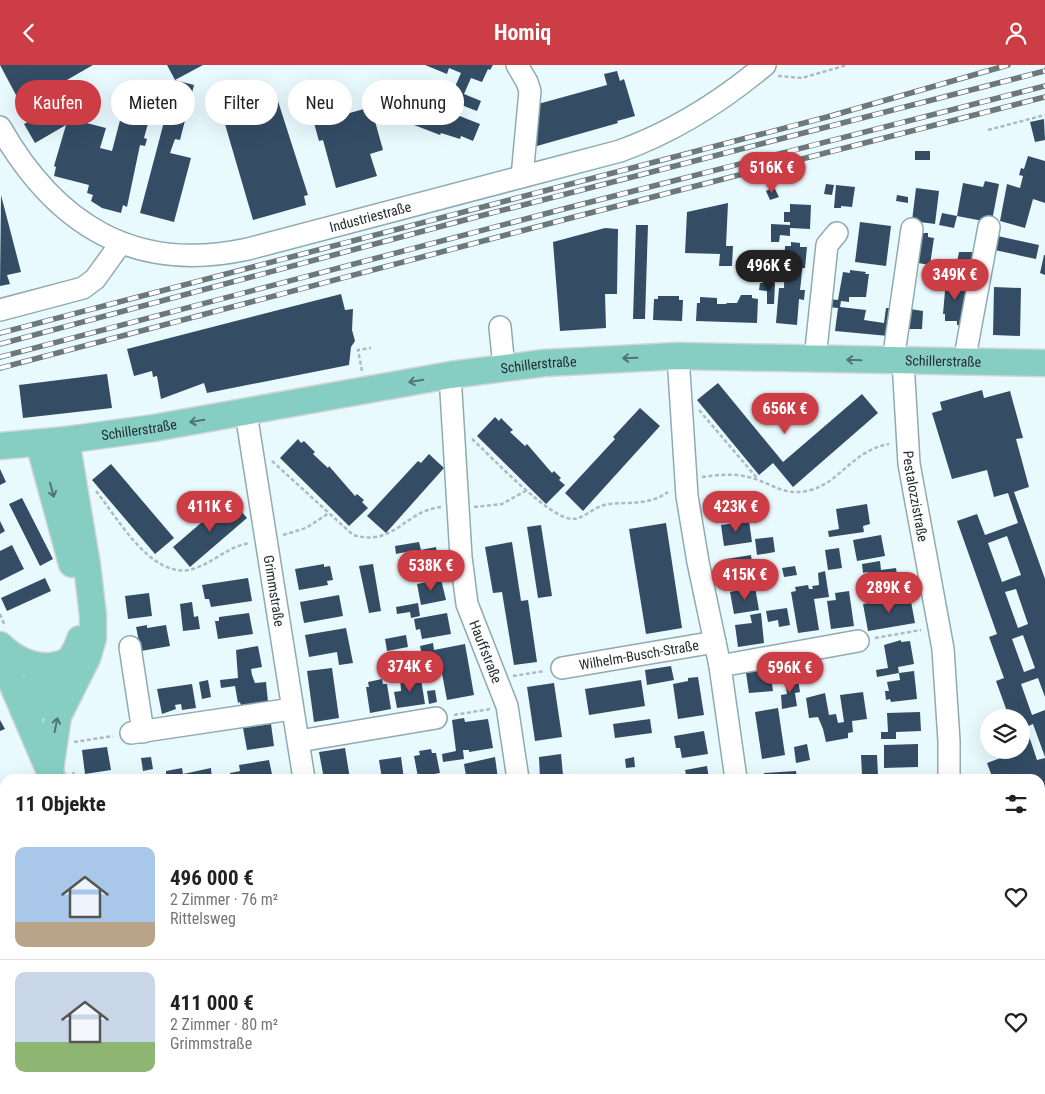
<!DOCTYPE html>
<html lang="de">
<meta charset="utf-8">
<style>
body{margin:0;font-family:"Roboto Condensed",sans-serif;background:#f2f2f2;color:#202124;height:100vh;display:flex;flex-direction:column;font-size:19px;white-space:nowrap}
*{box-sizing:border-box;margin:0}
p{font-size:16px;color:#757577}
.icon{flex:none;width:28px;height:28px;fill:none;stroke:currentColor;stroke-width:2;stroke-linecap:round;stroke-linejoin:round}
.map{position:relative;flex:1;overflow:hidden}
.sheet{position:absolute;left:0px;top:709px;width:1045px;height:321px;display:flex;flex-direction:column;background:#fff;border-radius:15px 15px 0 0;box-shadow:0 5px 20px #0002}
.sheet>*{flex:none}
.top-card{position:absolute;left:15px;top:15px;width:500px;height:45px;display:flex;gap:10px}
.buttons{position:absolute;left:980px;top:644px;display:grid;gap:10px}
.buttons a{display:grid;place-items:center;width:50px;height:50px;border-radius:50%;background:#fff;box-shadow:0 5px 20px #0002;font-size:25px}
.price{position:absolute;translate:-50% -42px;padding:0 11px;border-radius:18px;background:#cd3d45;color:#fff;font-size:16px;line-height:32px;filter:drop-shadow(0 1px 2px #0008)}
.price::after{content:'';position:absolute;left:50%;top:30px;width:15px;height:11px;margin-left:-8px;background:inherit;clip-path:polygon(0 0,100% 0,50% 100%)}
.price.on{background:#222;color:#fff}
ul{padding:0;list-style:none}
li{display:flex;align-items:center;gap:15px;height:125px;padding:0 15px}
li+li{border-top:1px solid #e0e0e0}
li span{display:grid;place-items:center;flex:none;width:140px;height:100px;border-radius:10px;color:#555}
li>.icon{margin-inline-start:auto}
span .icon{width:60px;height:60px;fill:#fffc;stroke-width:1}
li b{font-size:21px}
h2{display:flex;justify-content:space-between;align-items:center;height:60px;padding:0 15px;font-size:21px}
.pill{padding:0 18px;border-radius:22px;background:#fff;box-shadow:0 5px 20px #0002;font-size:18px;line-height:45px}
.pill.on{background:#cd3d45;color:#fff}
header{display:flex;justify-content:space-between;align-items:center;height:65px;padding:0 15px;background:#cd3d45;color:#fff;font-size:22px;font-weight:700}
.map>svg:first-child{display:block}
.green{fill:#b9d7bd}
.building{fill:#344d65;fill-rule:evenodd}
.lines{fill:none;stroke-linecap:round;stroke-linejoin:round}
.minor-casing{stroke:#8faab1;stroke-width:24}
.major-casing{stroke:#d3d5d6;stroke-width:29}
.path{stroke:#adbbc0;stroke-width:2.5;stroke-dasharray:4 2.5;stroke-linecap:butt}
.minor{stroke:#fff;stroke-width:21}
.major{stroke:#86cec4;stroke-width:26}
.rail-casing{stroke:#6c787c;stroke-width:5.5}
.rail{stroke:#fff;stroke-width:4;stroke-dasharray:11;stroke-linecap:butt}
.oneway{stroke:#507573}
.labels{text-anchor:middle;stroke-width:5;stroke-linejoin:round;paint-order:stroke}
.street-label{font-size:14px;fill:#232d30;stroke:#fff}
</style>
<header><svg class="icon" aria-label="back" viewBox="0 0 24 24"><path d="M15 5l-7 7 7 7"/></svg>Homiq<svg class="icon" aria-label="person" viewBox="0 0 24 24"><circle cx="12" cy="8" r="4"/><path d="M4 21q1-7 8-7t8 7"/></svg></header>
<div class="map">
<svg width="1045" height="1029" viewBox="0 0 1045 1029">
<rect width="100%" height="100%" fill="#e9faff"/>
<path class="green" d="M1045,827V899L1040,901V829Z"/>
<path class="building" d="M0,0H93L46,27L49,34L25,47Z
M167,0H203L175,15Z
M425,0H493L490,5L488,4L482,17L471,13L464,29L481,36L477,46L456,38L452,48L480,59L473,76L461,71L460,74L441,68L440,70L409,58L414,47L420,49L425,37L431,39L440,19L454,24L461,8L449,3L447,9Z
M617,6L620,16L624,14L635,51L617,56L618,58L537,81L538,39L607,20L604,9Z
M175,15L194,20L180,75L175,74L170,88L191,93L174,157L140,148Z
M277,33L308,130L304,131L306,140L253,155L222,49Z
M56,41L66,60L67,53L106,63L100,83L112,86L123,44L150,51L144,73L147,74L145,81L140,80L127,142L123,140L121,148L102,143L91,136L93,130L87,128L89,120L54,111L56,102L54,101L66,60L35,78L24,59Z
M371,42L383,85L370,89L377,111L336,123L323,75L319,76L314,58Z
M1044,54L1045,75L1035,77L1030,57Z
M915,86H930V95H915Z
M1028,91L1045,96V138L1033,134L1025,163L1000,156L1007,119L1020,123L1023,111L1019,110L1021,103L1024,104Z
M985,116L999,119L991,161L983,156L957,151L963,118L983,122Z
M826,119L834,120L832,130L824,129Z
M836,120L855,122L852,142L841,141V143H834Z
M774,122L779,132L770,135L766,126Z
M916,123L939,126L935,159L912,156Z
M1,130L21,207L7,210L10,219L0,221Z
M897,130L908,132V138L896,136Z
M728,138L726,181H733L732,201H719L720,189L685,188L687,147Z
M790,139L811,140L810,164L790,163V171L780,170L779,177H771V159L790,160V157H784V147H790Z
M942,148L957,151L954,163L939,160Z
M860,157L891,161L886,201L855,197Z
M636,160H648L645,254H633Z
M605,163L618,164L617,229H605L606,263L560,266L553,177Z
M923,168H928V172L934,173L930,200L918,198Z
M993,170L1039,180L1036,194L990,184Z
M791,177L800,178V182H807L805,203H802L801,217L800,225H805L804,235L799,234L797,260L776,258L779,223H784L785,181H791Z
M959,187H977L973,205L956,202Z
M1044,190H1045V210L1040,208Z
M850,205L866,207L865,209H869L866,232H849V237L841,236L840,242L866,245L864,255L884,258L886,243H894L888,271L835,266L838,243L828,242L829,234L838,235L843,207L850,208Z
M946,214L968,215L963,261L957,260V256H945V249H943Z
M760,218H775L774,239H767V226L759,225Z
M994,222L1021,223L1020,271L993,270Z
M341,229L345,245L353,244L352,265L355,276L351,282L349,300L207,328L204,318L161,334L157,311L153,312L152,306L134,311L127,284Z
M741,230H752V233L758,234L757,258L696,256L697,238H700V232L717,233V239H726L727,238H737Z
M658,231H679V235H683L682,256L653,255L654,234H658Z
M904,243L923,246L922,264H903Z
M107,309L112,343L23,353L19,320Z
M718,318L783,397L862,329L878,348L793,422L773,398L759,410L697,335Z
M982,325L984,333L1010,326L1023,373L1016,374L1029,422L1014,427L1045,514V632L1038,613L1021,619L1032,650L1045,645V692L1033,659L1026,662L1037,695L1045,693V739L1040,741V714H993L987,698L1014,688L1013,685H1021V652H1009L996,616L1004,613L989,572L997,569L957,456L977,449L985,470L1018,458L1008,428L994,432L987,405L952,414L932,348L942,345L940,337ZM1007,471L1021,510L1002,517L988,478ZM1016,524L1028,559L1018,563L1005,527ZM1023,570L1035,603L1024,607L1012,574Z
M640,343L660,361L583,446L565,428L615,374L613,372Z
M495,352L499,356L501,353L513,365L510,367L525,381L527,379L552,408L554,406L561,413L559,415L565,420L546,439L477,371Z
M298,374L301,378L304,376L315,387L313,389L328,403L329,401L355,431L357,429L364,435L362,437L368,443L349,461L280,393Z
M429,389L444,403L386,468L367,451L418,396L421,398Z
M111,399L174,473L155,489L92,415Z
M0,404L6,417L0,420Z
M22,433L53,494L40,501L9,439Z
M230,433L247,453L190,502L173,482Z
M867,439L870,459L863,461L864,467L829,472L828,466L839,464L836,444Z
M0,456L5,466L0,469Z
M749,456L752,477L724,481L721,460Z
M666,458L682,563L646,569L629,464Z
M541,460L552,531L538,533L527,462Z
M881,470L885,491L857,496L853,475Z
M773,472L775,487L757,490L755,474Z
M419,477L421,485L436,482L439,501L414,505L411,486L396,489L395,481Z
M512,477L521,536L528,535L537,597L514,600L502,527L493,528L485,482Z
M12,480L24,504L0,516V486Z
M839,483L842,503L828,505L825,485Z
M751,490L754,512L729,516L726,494Z
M880,496L881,505L896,503L899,523L871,527L870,524L867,525L866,517H869L868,507L863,508L862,499Z
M324,499V502L330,501L333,515L327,516L328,520L299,525L295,504Z
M373,499L381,546L369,548L359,501Z
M795,501L797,510L784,512L782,503Z
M825,506L829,532L814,534L819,565L798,568L791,527L796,526L795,522L808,520L809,524H813L812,521L819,520L818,508Z
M45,513L51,526L7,546L1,533Z
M248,513L252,536L211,542L209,534H205L202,520Z
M441,514L446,535L421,540L417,519Z
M755,522L759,545L734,549L730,527Z
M849,526L854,561L831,564L827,536L836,535L835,528Z
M149,528L152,551L128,554L125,531Z
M339,530L343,551L304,558L300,537Z
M910,531L915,558L868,566L863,539Z
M192,537L194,552L198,551L200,564L183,566L180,539Z
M418,538L420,551L411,553L410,547L397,549L396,542Z
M787,543L790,560L779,562L778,555L768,557L766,546Z
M249,548L253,569L218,574L215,556H219V552Z
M447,548L451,569L422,574L420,564L416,565L414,554Z
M761,548L764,578L738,582L735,560L752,558L750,550Z
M147,560V563L166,560L170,581L141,586L136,562Z
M346,563L353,598L339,600L337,587L309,592L305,570Z
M406,570L408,582L387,586L385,574Z
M901,575V577L910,576L914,599L898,602L899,608L914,606L917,634L891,637L890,634L886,635L885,626H889L887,617L900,615L899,608L877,612L876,605L888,603L884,580Z
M433,578L434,585L465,579L474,630L447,635L440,598H437L436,594L423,596L420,581Z
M258,581L262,602L251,604L252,610L255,618L266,617L268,637L241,641L240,637L238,638L235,621L221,623L220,615L238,613L236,585Z
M671,601L674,615L647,620L645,605Z
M332,603L339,653L314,657L307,606Z
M770,604L773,626L749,628L746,608Z
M411,611L412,616L421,614L425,639L397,643L394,627L401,626L400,613Z
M698,612L704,650L678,654L673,619L688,616V613Z
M382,614L383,619H387L391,644L370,648L366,622H369L368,617Z
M798,614L800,627L795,628L797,641L782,644L781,630L787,629L785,616Z
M208,615L211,632L202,634L199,617Z
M641,615L645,641L589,650L585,624Z
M554,618L562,672L535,676L527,622Z
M192,619L196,643L182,645L181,639L175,640L176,644L162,649L157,624Z
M435,625L437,637L429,639L427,626Z
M863,627L867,654L852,656L853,667L848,668V673L826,677L823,664L818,652L809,653L806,633L825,628L829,650L836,649L838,658L844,657L840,630Z
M778,643L785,690L762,694L755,647Z
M920,647L921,666L896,667V674H881V667H888L887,648Z
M464,653L465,657L488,654L493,683L469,687V685H463L464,694L443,697L442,689L456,686L452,655Z
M650,654L652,668L615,673L613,659Z
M0,655L5,664L0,666Z
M271,659L274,681L247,685L243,663Z
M704,666L708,689L682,693L680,683H676L674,671Z
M807,679L810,695L796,698L794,682Z
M918,679V702L884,703V680Z
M107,682L111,705L85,709L82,685Z
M345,683L350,714H324L319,687Z
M431,684L432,688H436L440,708L418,712L414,691L420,690L419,686Z
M561,689L563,710L559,711V714H540L539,692Z
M861,690H877L878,710H862Z
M151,692L153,704L143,706L141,693Z
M401,692L404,714H382L379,695Z
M495,692L498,714H470L469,710L466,711L464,699Z
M634,692L635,702L626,703L625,694Z
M269,695L273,714H221L230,711V708L240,706L239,700Z
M707,701L709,714H687L685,705Z
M182,703L183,709L211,703L212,714H158L166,711V706Z
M796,706L797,714H765L764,708Z
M5,798V824L0,826V801Z
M5,838V857L0,847V840Z
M1040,992H1045V1021H1040Z
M109,1025H139V1029H110Z
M202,1025H240L241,1029H203Z
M281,1025H304L305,1029H281Z
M356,1025H359L372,1029H355Z
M398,1025H411L412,1029H398Z
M472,1025H499V1026L472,1029Z
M538,1025H582V1029H538Z
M591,1025L615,1026V1029H591Z
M630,1025H642V1029H629Z
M701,1025H729L728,1029H701Z
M861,1025H876V1029H860Z
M1023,1025H1037V1029H1023Z"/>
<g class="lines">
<g class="minor-casing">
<g id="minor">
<path d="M517,0L527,17L530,26L522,112"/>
<path id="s1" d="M0,62C55,159 134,209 248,184L620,86C673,67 722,36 765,0"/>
<path d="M0,245L83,223L95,214L121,178"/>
<path d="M500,262L504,303"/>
<path d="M678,291L687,431L698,497L720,601L736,714"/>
<path d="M815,294L827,180L837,168"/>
<path d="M893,296L912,164"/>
<path id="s2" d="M903,296L909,399L943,584L949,676V714"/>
<path d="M964,297L989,162"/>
<path id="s3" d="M450,310L461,492L467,539L507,641L518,714"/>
<path id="s4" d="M246,348L304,714"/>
<path d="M130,582L143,667"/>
<path d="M720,601L858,576"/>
<path id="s5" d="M562,603L715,577"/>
<path d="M131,668L292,644"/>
<path d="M299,676L436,653"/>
<path d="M1040,768L1045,766"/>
<path d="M0,910L5,921"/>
<path d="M1040,947L1045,948"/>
<path d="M1040,964H1045"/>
<path d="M0,983L5,982"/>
<path d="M838,1029V1025"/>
</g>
</g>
<g class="major-casing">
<g id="major">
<path d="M39,378L72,499"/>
<path id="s6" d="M0,381L66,375L154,363L450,310L544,298L678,291L1045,298"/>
<path d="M0,580C18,598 44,608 68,596"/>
<path d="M0,590L53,714"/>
<path d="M17,629C44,616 71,605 80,574"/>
<path d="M25,648L55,633L75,617L87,593L93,573V551L87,500L66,375"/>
<path d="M50,705L58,651L73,621"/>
<path d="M172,1025L173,1029"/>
</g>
</g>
<path class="path" d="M778,11L802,13L847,0
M988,65L1045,50
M362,306L358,285L371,283
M699,345L757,413
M472,374C491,391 551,456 574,454C585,453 594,441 609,439C631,437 650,440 668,427
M272,396L353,470C395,482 404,446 441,442
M702,412C717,410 733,408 748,412C771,417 781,431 807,426C840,419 851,386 889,379
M96,426C117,452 152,516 193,504C213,498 227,482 249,478
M474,442L502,439L527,425
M283,470L306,463L329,448
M0,549L5,561
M875,573L921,565
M513,611L545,606
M454,650L490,644
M74,677L113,671
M73,707L76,714
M0,749L5,746
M148,1025L149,1029"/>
<use href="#minor" class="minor"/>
<use href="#major" class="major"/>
<g class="rail-casing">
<path id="rail" d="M0,268L827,52L1008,0
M0,279L476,152L1045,6
M0,292L571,142L1045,21
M0,303L582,150L1045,32"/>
</g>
<use href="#rail" class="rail"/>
</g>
<defs><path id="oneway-shaft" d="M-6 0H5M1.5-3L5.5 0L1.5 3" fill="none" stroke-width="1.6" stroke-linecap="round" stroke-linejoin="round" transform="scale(1.25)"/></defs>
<g class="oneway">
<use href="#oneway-shaft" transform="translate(630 293) rotate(178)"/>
<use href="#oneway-shaft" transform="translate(854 295) rotate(-178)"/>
<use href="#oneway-shaft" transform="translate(416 316) rotate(170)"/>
<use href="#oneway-shaft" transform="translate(197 356) rotate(171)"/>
<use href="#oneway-shaft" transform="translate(52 425) rotate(75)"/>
<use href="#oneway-shaft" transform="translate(56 660) rotate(-79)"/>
</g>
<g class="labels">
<g class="street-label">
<text dy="5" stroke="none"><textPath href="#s1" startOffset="426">Industriestraße</textPath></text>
<text dy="5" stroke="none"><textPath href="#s6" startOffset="950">Schillerstraße</textPath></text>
<text dy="5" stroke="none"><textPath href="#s6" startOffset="545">Schillerstraße</textPath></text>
<text dy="5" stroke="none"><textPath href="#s6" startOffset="140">Schillerstraße</textPath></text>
<text dy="5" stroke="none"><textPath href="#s2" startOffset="136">Pestalozzistraße</textPath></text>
<text dy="5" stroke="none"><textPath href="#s4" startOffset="180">Grimmstraße</textPath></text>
<text dy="5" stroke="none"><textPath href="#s3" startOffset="281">Hauffstraße</textPath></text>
<text dy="5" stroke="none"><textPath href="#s5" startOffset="78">Wilhelm-Busch-Straße</textPath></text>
</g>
</g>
</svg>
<div class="buttons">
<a><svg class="icon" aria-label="layers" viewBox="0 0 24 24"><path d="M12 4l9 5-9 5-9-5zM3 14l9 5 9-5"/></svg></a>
</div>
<b class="price" style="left:772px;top:129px">516K €</b>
<b class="price on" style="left:769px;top:227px">496K €</b>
<b class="price" style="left:955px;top:236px">349K €</b>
<b class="price" style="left:785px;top:370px">656K €</b>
<b class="price" style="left:210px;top:468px">411K €</b>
<b class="price" style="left:736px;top:468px">423K €</b>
<b class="price" style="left:431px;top:527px">538K €</b>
<b class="price" style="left:745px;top:536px">415K €</b>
<b class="price" style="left:889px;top:549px">289K €</b>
<b class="price" style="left:410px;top:628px">374K €</b>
<b class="price" style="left:790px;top:629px">596K €</b>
<div class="top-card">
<a class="pill on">Kaufen</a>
<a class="pill">Mieten</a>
<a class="pill">Filter</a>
<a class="pill">Neu</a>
<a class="pill">Wohnung</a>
</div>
<section class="sheet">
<h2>11 Objekte<svg class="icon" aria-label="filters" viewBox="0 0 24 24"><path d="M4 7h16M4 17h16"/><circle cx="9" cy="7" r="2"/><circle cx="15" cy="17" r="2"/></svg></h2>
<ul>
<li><span style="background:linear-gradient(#a9c7e8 75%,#b9a48a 0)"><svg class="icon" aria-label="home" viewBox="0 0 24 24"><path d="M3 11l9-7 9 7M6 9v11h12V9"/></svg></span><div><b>496 000 €</b><p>2 Zimmer · 76 m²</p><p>Rittelsweg</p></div><svg class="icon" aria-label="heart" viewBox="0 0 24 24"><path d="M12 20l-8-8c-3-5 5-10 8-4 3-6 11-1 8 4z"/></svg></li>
<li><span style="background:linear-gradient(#c9d6e8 70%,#8fb573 0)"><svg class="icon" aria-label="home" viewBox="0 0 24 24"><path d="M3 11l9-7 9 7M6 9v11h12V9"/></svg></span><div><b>411 000 €</b><p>2 Zimmer · 80 m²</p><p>Grimmstraße</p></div><svg class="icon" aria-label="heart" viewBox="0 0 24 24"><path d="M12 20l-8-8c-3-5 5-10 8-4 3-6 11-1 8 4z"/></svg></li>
</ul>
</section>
</div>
